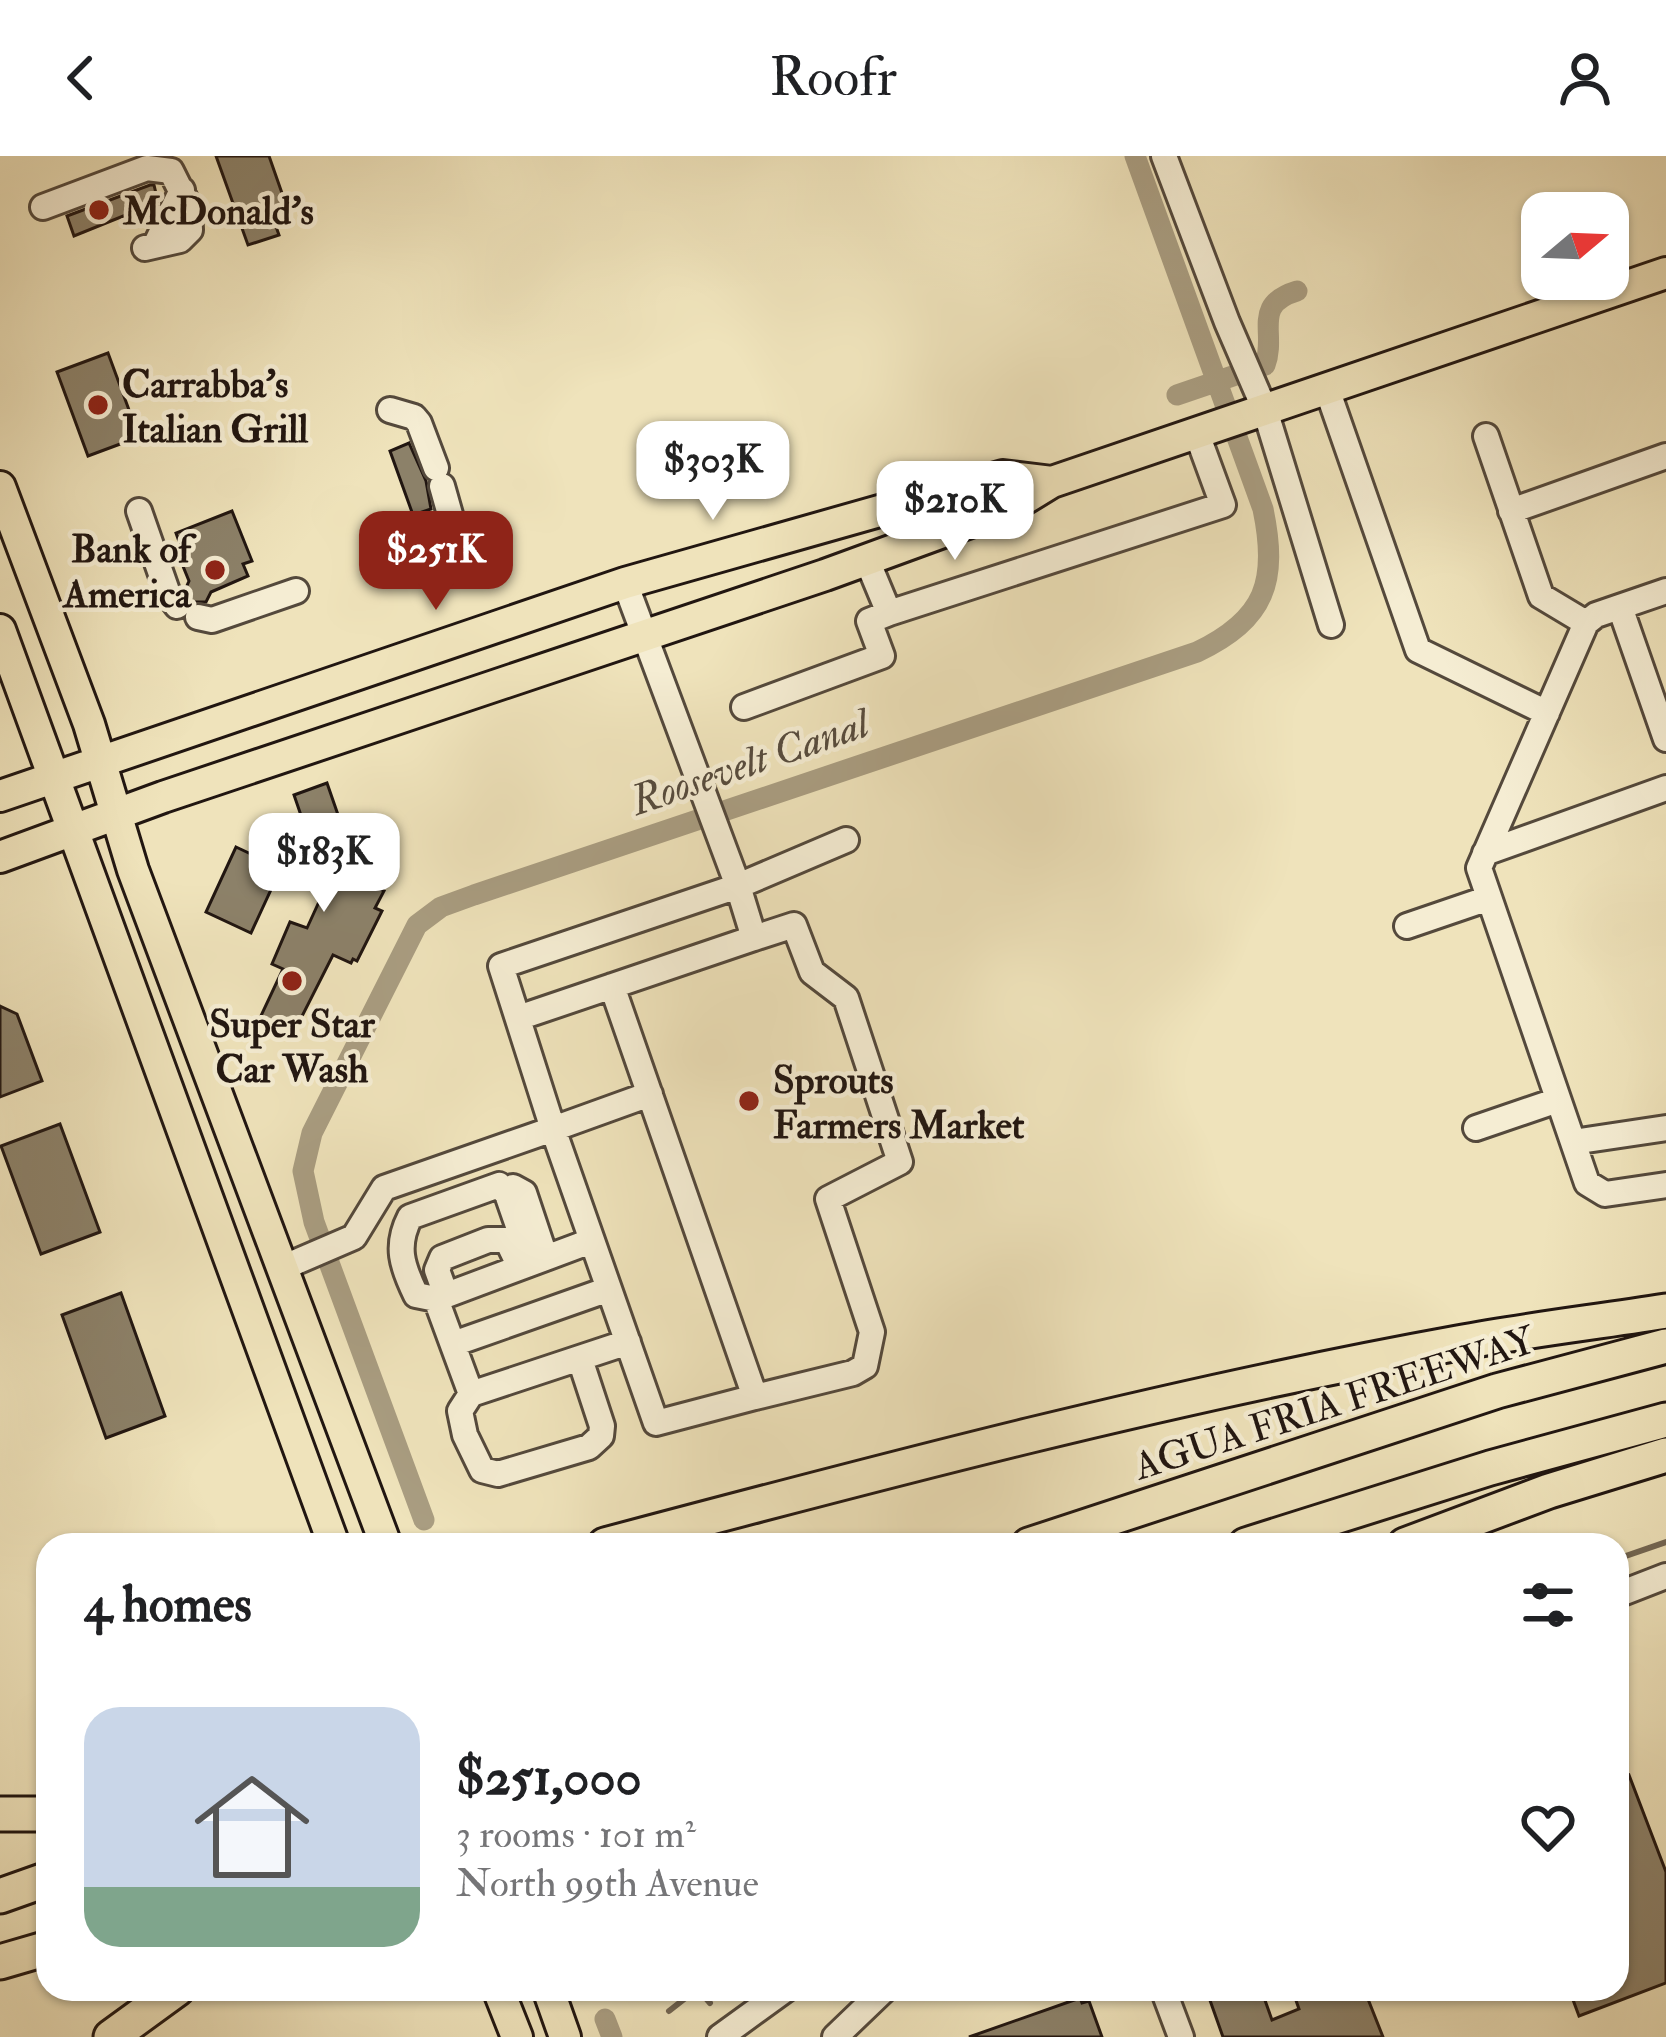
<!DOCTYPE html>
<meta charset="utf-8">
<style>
body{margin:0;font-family:"IM FELL Double Pica",serif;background:#f2f2f2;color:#202124;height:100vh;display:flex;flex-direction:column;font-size:45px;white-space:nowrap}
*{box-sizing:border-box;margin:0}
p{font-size:39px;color:#757577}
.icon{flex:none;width:66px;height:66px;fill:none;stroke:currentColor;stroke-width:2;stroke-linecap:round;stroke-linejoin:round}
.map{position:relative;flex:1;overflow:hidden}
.drawer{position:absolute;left:36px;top:1377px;width:1593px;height:468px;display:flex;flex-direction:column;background:#fff;border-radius:36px;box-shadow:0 3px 9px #0004}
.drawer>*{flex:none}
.needle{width:78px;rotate:71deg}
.tools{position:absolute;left:1521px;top:36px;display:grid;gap:24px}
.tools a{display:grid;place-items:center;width:108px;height:108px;border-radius:24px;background:#fff;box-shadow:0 3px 9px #0004;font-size:60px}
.price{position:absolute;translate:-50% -102px;padding:0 27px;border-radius:24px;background:#fff;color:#222;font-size:39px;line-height:78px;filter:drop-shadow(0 3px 6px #0008)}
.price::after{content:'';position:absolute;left:50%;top:72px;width:36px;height:27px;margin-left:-18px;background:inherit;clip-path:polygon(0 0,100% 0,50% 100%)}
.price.active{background:#8f2418;color:#fff}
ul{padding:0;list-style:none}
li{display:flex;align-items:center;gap:36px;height:300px;padding:0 48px}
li+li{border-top:3px solid #e0e0e0}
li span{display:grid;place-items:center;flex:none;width:336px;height:240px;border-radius:36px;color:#555}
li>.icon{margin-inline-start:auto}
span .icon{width:144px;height:144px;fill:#fffc;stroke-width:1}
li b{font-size:51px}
h2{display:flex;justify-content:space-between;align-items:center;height:144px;padding:0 48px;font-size:51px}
header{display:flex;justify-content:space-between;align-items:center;height:156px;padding:0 48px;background:#fff;font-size:54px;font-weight:600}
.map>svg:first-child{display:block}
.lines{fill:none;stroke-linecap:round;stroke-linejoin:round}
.stream{stroke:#736754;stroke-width:6}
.canal{stroke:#a99d81;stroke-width:21}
.building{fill:#8c8169;stroke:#211611;stroke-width:3}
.minor-casing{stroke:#54493c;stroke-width:30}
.major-casing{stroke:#211611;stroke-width:36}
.highway-casing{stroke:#211611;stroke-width:39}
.minor{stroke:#f5edd3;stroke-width:24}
.major{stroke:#efe3bb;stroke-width:30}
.highway{stroke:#efe3bb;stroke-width:33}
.poi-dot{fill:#8f2418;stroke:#f5edd3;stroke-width:4.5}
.labels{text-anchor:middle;stroke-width:9;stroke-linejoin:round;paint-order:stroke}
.poi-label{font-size:39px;font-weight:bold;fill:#211611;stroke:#f5edd3;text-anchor:start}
.street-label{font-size:39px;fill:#211611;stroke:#f5edd3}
.water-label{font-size:42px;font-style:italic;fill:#574c3e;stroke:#f5edd3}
</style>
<header><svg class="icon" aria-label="back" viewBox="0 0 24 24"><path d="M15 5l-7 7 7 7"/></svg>Roofr<svg class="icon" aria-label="person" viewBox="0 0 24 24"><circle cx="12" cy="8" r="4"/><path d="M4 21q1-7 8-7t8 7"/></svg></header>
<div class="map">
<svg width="1666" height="1881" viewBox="0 0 1666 1881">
<rect width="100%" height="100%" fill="#efe3bb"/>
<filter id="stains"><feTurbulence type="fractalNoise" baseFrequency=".00167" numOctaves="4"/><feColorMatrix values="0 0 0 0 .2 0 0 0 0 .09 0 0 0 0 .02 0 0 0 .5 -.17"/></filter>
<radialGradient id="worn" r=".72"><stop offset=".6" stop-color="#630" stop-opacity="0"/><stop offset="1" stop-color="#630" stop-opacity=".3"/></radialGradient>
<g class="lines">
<path class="stream" d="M1617,1403L1666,1386
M698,1833L710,1847
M669,1855L697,1833"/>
<path class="canal" d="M1177,239L1265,209C1277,177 1251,149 1297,135
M424,1364L314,1066L303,1015L312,977L417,769L441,751L474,739L1197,496C1266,463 1278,425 1263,353L1135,0
M605,1863L612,1881"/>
</g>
<path class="building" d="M216,0H269L290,60L274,65L279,79L248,89Z
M150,29H154L158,46L74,80L67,60Z
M108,197L139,281L88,300L57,216Z
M409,287L426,325L431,353L413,359L390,295Z
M232,355L252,405L243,408L248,420L211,436L206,446H193L185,434L189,425L176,393L181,391L176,377Z
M327,627L354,705L380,695L366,726L384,735L375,752L382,755L357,805L353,803L351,807L333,799L292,880L259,864L283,813L272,808L290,766L307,772L339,702L318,709L294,639Z
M236,691L281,712L251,777L206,756Z
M0,850L17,858L42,925L0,941Z
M60,968L100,1076L41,1098L1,990Z
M121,1137L165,1260L106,1282L62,1159Z
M1629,1619L1666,1716V1827L1579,1860L1569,1833H1617V1623Z
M1206,1833H1261L1272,1864L1299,1853L1292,1833H1364L1383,1881H1223Z
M1080,1842L1082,1847L1089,1845L1102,1881H969Z"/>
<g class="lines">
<g class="minor-casing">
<path id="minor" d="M1164,0L1227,166L1265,254L1331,469
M43,51L147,12L171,15L189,51L190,74L180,84L145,92
M156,88L182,34
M1327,233L1418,494L1547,557
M390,254L414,261L419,267L436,312
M1486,280L1541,440L1586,467
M139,355L168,438L177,450
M1511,355L1666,300
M388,402C415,407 443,394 453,369L442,330
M1666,435L1596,459L1586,467L1479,712L1587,1027L1605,1038L1666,1029
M1620,451L1666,583
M889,457L1223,349L1197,278
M198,461L212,464L296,435
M744,551L882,500L869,465L889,457L867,404
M1485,697L1666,632
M1407,770L1489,742
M754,782L794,769L812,816L846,842L900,1006L828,1043L872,1176L865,1210L853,1217L755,1241
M612,830L755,1241L656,1267L553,973L650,938
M518,862L754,782L738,730L846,684
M1476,972L1558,944
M1573,986L1666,972
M513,1031L524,1037L545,1100
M282,1112L354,1081L384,1032L553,973L501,810L738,730L625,427
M446,1139L437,1114L442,1102L488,1084H507L519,1109
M436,1143L416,1139C402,1110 395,1090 410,1061L499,1029L507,1038L531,1107
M453,1188L609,1133
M580,1203L602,1270L601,1280L589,1291L498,1318L482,1314L465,1279L460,1255L471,1238L628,1186
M471,1238L436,1143L591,1085
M1617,1439L1666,1420
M1163,1833L1181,1881
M720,1881L786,1833
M835,1881L885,1833"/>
</g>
<g class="major-casing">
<path id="major" d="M0,331L89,568L133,714L386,1389
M0,474L334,1389
M0,640L625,427L1003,320L1052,326
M0,701L163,641L825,419L1011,351L1052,326L1666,117
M498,1833L517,1881
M548,1833L565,1881"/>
</g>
<g class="highway-casing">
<path id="highway" d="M605,1389C887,1314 1171,1239 1458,1187C1527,1174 1597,1166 1666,1155
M1029,1389L1497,1235L1666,1190
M1246,1389L1490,1312L1666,1264
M1405,1389L1549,1335L1666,1299
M0,1658H48
M0,1740L48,1723
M0,1806L48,1792
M111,1881L177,1833"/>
</g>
<use href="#minor" class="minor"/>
<use href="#major" class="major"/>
<use href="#highway" class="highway"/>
</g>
<g class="poi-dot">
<circle cx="99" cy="54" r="12"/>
<circle cx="98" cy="249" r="12"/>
<circle cx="215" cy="414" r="12"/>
<circle cx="292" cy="825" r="12"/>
<circle cx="749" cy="945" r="12"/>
</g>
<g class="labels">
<g class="poi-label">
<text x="123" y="68">McDonald's</text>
<text x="122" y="241">Carrabba's<tspan x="122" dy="45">Italian Grill</tspan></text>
<text x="191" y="406" text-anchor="end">Bank of<tspan x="191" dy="45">America</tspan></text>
<text x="292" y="881" text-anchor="middle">Super Star<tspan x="292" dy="45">Car Wash</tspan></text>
<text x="773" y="937">Sprouts<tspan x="773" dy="45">Farmers Market</tspan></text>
</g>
<g class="street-label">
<text transform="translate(1334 1246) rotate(-18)" y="14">AGUA FRIA FREEWAY</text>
</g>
<g class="water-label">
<text transform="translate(749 605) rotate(-19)" y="15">Roosevelt Canal</text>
</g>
</g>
<rect width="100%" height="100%" filter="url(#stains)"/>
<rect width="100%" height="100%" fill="url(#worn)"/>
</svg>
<div class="tools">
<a><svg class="needle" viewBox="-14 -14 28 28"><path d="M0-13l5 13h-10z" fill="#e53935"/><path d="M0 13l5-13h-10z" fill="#757577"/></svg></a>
</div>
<b class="price" style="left:713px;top:367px">$303K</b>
<b class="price" style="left:955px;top:407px">$210K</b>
<b class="price active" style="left:436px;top:457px">$251K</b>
<b class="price" style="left:324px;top:759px">$183K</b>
<section class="drawer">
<h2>4 homes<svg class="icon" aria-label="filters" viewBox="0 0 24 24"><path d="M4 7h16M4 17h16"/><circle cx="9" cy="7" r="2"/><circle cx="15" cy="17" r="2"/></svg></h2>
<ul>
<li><span style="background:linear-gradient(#c9d6e8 75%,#7fa58c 0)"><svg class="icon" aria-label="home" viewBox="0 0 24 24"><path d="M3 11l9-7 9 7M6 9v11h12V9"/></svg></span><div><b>$251,000</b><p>3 rooms · 101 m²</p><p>North 99th Avenue</p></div><svg class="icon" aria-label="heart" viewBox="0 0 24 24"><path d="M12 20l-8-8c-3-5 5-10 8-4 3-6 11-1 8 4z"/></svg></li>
</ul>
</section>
</div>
